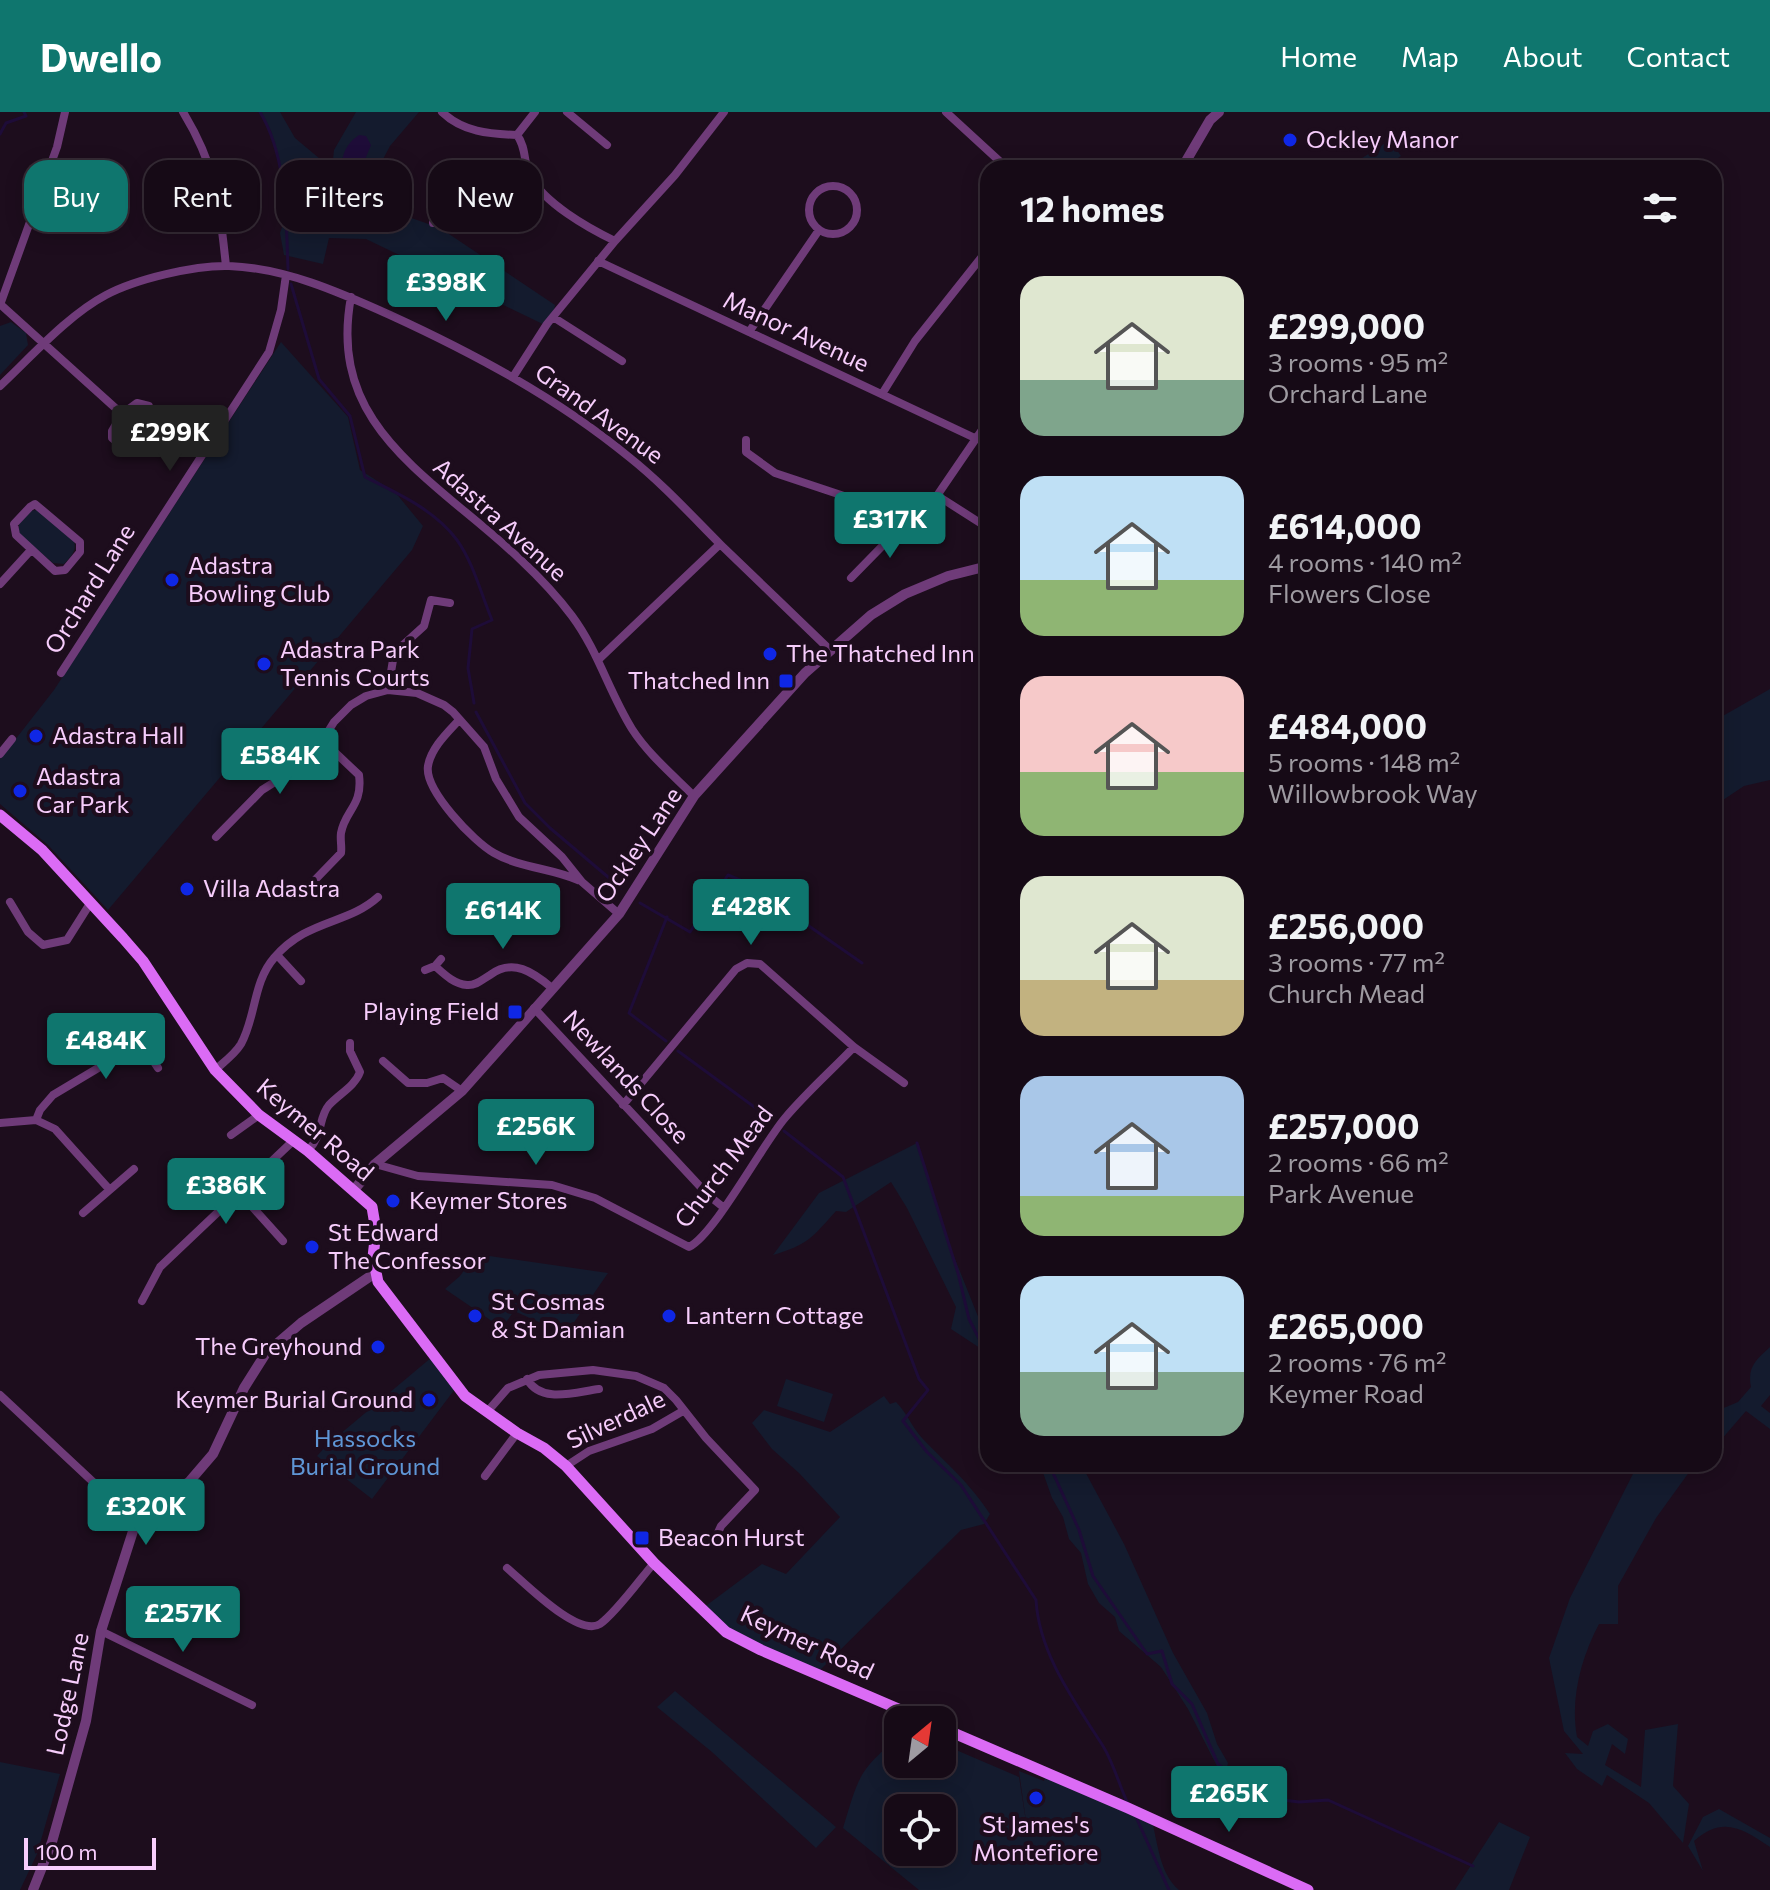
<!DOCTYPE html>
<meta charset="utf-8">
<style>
body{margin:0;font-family:Commissioner,sans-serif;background:#231823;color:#f1f3f6;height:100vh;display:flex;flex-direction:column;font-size:30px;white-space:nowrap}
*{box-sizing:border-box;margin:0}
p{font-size:26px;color:#9e9aa1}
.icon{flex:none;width:44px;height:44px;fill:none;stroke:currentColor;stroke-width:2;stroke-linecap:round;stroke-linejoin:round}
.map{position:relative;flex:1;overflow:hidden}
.details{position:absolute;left:980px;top:48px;width:742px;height:1312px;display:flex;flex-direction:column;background:#160a16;border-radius:24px;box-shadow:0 4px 20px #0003,0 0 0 2px #352b35}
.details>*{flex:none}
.top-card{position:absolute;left:24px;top:48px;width:760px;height:72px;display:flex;gap:16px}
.needle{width:52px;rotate:29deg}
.buttons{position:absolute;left:884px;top:1594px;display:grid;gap:16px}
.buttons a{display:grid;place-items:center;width:72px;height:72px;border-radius:16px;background:#160a16;box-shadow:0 4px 20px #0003,0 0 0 2px #352b35;font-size:40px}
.scale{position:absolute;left:24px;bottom:20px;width:132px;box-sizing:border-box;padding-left:8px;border:4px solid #f7cdfc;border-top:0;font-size:22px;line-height:28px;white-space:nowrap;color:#f7cdfc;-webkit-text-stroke:6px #1d0d1d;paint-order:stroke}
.price{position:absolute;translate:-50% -68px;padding:0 18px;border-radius:8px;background:#0f766e;color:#fff;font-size:26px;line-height:52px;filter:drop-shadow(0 2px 4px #0008)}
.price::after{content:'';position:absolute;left:50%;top:48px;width:24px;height:18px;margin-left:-12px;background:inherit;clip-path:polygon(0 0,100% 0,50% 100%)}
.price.on{background:#222;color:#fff}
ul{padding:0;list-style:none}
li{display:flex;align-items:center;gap:24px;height:200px;padding:0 40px}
li span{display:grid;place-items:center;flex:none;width:224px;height:160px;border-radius:24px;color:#555}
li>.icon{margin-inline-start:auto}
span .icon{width:96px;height:96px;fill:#fffc;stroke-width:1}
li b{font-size:34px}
h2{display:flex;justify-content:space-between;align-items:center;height:96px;padding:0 40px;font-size:34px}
.tag{padding:0 28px;border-radius:24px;background:#160a16;box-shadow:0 4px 20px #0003,0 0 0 2px #352b35;font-size:28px;line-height:72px}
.tag.on{background:#0f766e;color:#fff}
header{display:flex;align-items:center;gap:48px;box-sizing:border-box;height:112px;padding:0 40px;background:#0f766e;color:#fff}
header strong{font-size:38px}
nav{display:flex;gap:44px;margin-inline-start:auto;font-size:28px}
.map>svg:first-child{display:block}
.green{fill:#141b2e;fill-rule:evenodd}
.water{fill:#1e0c38}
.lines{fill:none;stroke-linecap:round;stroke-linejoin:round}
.stream{stroke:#1e0c38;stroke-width:3}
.minor{stroke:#6f3b79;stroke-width:8}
.tertiary{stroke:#6f3b79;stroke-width:10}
.secondary{stroke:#db6bf5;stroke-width:11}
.poi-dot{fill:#0f27e5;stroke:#1d0d1d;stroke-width:3}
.labels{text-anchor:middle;stroke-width:8;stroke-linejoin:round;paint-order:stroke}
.poi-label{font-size:24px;fill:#f7cdfc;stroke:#1d0d1d;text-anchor:start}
.street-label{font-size:24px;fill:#f7cdfc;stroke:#1d0d1d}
.park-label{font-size:24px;fill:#5f96d6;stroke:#1d0d1d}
</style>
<header>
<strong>Dwello</strong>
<nav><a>Home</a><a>Map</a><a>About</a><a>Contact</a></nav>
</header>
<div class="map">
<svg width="1770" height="1778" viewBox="0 0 1770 1778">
<rect width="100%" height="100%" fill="#1d0d1d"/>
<path class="green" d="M260,0H280L295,26L332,57L334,38L356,0H419L390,34L364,83L377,94L440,116L555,193L551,216L366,127L329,126L323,152L284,143L280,121L289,96L271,19Z
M1390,28L1401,44L1383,56H1360L1356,50Z
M11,210L26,221L28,233L0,263V214Z
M281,230L348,305L360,358L395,380L423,414L412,438L108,798L48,733L0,692V647L54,578Z
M37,398L74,429C77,439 71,444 64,452L53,451L19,422V412L30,399Z
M1770,577V668L1744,674L1714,694V609Z
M917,1031L949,1132L981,1212L988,1208V1230L980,1236L951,1217L956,1195L907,1096L891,1070L846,1100L836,1099C812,1126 807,1133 773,1143L819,1081Z
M476,1142L608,1161L566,1222L514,1199L502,1216L445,1177L460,1164Z
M1770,1235V1283L1761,1294L1770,1301V1317L1746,1299L1714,1336V1300L1738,1290L1751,1275C1747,1255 1756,1248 1770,1235Z
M432,1245L455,1277L372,1387L317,1344L327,1333Z
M786,1267L833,1282L824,1310L777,1294Z
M884,1284L890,1292L896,1290C907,1301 912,1315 922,1326C948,1353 968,1369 990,1402L984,1412L961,1418L816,1562L737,1527L703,1496L762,1452L786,1462L840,1405L799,1361L772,1337L752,1311L764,1298L830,1320Z
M1040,1352H1081L1124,1432L1173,1541L1207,1601L1217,1632L1228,1651L1224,1668L1188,1597L1161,1555L1119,1519L1115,1505L1099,1491L1088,1472L1081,1441L1069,1427L1063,1405L1052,1386Z
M1638,1352H1695L1656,1406L1618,1474V1512H1599C1581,1546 1570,1587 1577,1625L1588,1634L1593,1619L1608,1612L1628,1627L1625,1642L1612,1632L1605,1653L1641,1675L1645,1618L1678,1612L1673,1674L1689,1692L1683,1731L1649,1691L1607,1663L1602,1674L1577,1657L1565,1641L1583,1642L1564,1619L1549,1546L1570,1486Z
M675,1579L836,1715L816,1736L712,1640L657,1595Z
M898,1626V1652H942V1632L1019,1665L1028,1723L1019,1659L1044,1669L1045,1664L1153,1713C1158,1735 1161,1763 1179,1778H919L843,1716C858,1668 857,1659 898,1626ZM898,1696H942V1740H898Z
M0,1650L60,1662L37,1742L20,1778H0Z
M1719,1697L1770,1726V1735C1743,1717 1723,1703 1694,1729L1703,1759L1688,1734L1703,1705Z
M1499,1710L1530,1725L1509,1778H1455Z"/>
<path class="water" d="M359,23L366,24L371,33L362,55L351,61L343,56C340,43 348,30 359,23Z"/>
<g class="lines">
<path class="stream" d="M260,0C287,45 286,105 288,157
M0,22L6,11L26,4L24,0
M291,172L319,267L350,304L365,365C397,381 435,398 457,428C474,452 481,482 492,508L472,517L468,556L474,591
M476,600L525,691L550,716L621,776
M640,791L690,820L728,763L747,771L862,851
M666,929L629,901L667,805
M678,939L772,1008
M784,1019L843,1065L919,1267L928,1278L903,1309L927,1340L961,1373L1036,1488C1039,1542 1075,1590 1103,1634C1114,1652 1119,1673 1128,1692
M917,1031L958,1161L969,1207L988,1244
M1049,1352L1079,1418L1093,1464L1147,1542L1162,1539L1172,1572L1192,1592L1218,1652L1241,1671L1267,1686L1299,1690L1328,1688L1473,1754
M1136,1705L1169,1778"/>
<path class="minor" d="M183,0C217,56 219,90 226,154
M442,0C463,20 489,22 517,23C527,36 523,51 530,64C544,91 588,116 615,129
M567,0L607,33
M946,0L1007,56
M517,23L535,0
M809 98a24 24 0 1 1 48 0a24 24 0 1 1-48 0Z
M433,111L452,109L483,74L529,63
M598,149L977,327
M351,185C332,288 392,339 463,398C502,430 542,464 572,504C598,539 609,580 632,617C648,642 673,663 694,684
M0,192L122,302L137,291L149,294L151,305L124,332L118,331L112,326V319L122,302
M0,193L57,35L65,0
M553,205L622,249
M749,220L819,118
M513,265L547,212L615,129L675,63L724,0
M0,274C31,245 68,203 106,183C136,167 195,153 229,154C285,156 339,180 390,203C475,242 557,286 629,345C663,372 691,403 721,433C757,468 794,503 830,538
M882,282L915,229L988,137
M746,328V340L775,361L853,387L911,414L919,410L988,309
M938,384L988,416
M35,392L80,430V440L65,458L55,459L16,423L14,412L30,395Z
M851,466L897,419L900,411
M0,472L31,438
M599,547L720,432
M61,561L269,240L281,198L286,163
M388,578L393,548L403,533L424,514L431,488L450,491
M459,608C447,621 431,636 428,654C424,678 474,730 494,741C520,756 551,756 578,768
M0,642L12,627
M216,725L262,678L311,647L334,610L351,593L366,584L388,578L417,581L444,593L453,600L484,635L496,667L519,705L562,745L582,770L619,802
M311,772L341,741C342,734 340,728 341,721C345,698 363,694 359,663L324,630
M10,790L28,820L43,833L67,828L91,790
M277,843L301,869
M435,854C444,862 454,872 467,873C476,874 483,867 490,863C513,846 533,860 552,876
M425,858L435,854L441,847
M534,896L708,1083L723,1095
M141,930L158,956
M383,949L408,971H427L443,966L462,979
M215,958C224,950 235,942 241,932C256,905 253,870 274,846C307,807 347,813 378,785
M623,993L736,857L747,851L760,852L854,935L904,971
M36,1008L40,998L53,983L160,919
M0,1011L36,1008L55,1017L109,1077
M231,1023L259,1003
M308,1039C324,1021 318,1006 329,993C339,982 355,974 360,960L350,939V931
M375,1052L418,1064L552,1073L595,1086L689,1135C715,1122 762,1033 785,1006C806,981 831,959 854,935
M239,1080L283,1129
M83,1101L134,1057
M142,1189L160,1155L294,1028
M527,1267C541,1292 575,1280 599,1277
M0,1283L137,1411
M487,1300L508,1276L539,1263L593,1258L636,1264L664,1276L676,1288L706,1326L755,1378L721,1414L715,1427
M566,1354L589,1339L652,1317L683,1299
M485,1364L517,1321
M507,1456C524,1470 578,1526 600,1512C615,1502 641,1466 654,1451
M101,1519L252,1593"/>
<path class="tertiary" d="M1182,56L1210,8L1219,0
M354,1078L375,1052L462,979L619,802L694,684L805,561L871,503L905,482L948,464L988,454
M33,1778L52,1730L86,1609L101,1519L134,1416L147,1398L189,1370L213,1342L244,1276L266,1241L301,1211L375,1161"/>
<path class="secondary" d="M0,703L42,738L123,826L143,849L215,958L259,1003L308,1039L372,1095L376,1119L373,1145L378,1170L465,1284L517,1321L544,1336L566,1354L654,1451L726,1520L761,1538L924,1608
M942,1616L1128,1696L1308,1778"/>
</g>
<g class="poi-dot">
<circle cx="1290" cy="28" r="8"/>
<circle cx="172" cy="468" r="8"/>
<circle cx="770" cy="542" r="8"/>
<circle cx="264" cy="552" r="8"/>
<rect x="778" y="561" width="16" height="16" rx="4"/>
<circle cx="36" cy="624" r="8"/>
<circle cx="20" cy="679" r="8"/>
<circle cx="187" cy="777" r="8"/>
<rect x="507" y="892" width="16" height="16" rx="4"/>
<circle cx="393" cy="1089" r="8"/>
<circle cx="312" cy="1135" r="8"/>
<circle cx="475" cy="1204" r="8"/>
<circle cx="669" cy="1204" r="8"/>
<circle cx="378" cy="1235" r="8"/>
<circle cx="429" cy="1288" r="8"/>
<rect x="634" y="1418" width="16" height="16" rx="4"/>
<circle cx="1036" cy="1686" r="8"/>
</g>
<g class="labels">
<g class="poi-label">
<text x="1306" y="36">Ockley Manor</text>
<text x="188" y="462">Adastra<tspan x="188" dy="28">Bowling Club</tspan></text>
<text x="280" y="546">Adastra Park<tspan x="280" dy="28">Tennis Courts</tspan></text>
<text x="786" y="550">The Thatched Inn</text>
<text x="770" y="577" text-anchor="end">Thatched Inn</text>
<text x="52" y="632">Adastra Hall</text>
<text x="36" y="673">Adastra<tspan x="36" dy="28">Car Park</tspan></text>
<text x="203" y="785">Villa Adastra</text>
<text x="499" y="908" text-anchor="end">Playing Field</text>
<text x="409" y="1097">Keymer Stores</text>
<text x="328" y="1129">St Edward<tspan x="328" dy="28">The Confessor</tspan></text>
<text x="491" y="1198">St Cosmas<tspan x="491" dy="28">&amp; St Damian</tspan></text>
<text x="685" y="1212">Lantern Cottage</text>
<text x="362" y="1243" text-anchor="end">The Greyhound</text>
<text x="413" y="1296" text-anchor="end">Keymer Burial Ground</text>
<text x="658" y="1434">Beacon Hurst</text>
<text x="1036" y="1721" text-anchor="middle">St James's<tspan x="1036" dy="28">Montefiore</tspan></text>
</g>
<g class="street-label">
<text transform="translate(796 220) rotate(25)" y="8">Manor Avenue</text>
<text transform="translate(599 302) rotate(36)" y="8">Grand Avenue</text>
<text transform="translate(500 408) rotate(42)" y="8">Adastra Avenue</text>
<text transform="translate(90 477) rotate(-58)" y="8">Orchard Lane</text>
<text transform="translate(639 733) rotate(-56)" y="8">Ockley Lane</text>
<text transform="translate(626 965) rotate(47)" y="8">Newlands Close</text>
<text transform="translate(315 1018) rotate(40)" y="8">Keymer Road</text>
<text transform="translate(724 1055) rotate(-53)" y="8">Church Mead</text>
<text transform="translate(616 1308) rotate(-25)" y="8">Silverdale</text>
<text transform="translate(807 1531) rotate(25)" y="8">Keymer Road</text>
<text transform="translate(68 1582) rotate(-78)" y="8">Lodge Lane</text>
</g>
<g class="park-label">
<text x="365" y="1335">Hassocks<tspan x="365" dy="28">Burial Ground</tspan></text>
</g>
</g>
</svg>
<div class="buttons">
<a><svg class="needle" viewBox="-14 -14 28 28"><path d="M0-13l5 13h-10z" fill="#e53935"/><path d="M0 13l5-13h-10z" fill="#9e9aa1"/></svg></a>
<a><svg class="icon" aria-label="locate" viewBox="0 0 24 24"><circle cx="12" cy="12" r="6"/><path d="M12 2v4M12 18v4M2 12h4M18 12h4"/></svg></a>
</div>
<div class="scale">100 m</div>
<b class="price" style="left:446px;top:211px">£398K</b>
<b class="price on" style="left:170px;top:361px">£299K</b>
<b class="price" style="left:890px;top:448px">£317K</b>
<b class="price" style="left:280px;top:684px">£584K</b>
<b class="price" style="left:751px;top:835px">£428K</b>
<b class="price" style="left:503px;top:839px">£614K</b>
<b class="price" style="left:106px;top:969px">£484K</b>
<b class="price" style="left:536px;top:1055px">£256K</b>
<b class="price" style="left:226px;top:1114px">£386K</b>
<b class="price" style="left:146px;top:1435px">£320K</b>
<b class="price" style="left:183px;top:1542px">£257K</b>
<b class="price" style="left:1229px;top:1722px">£265K</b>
<div class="top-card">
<a class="tag on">Buy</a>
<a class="tag">Rent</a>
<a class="tag">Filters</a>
<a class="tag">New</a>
</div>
<section class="details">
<h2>12 homes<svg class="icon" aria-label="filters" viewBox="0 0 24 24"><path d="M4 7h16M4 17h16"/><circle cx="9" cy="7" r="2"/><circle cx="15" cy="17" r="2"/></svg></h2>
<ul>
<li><span style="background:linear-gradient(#dfe7d0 65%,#7fa58c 0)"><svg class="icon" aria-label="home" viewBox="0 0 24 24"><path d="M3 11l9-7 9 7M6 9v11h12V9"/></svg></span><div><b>£299,000</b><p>3 rooms · 95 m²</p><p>Orchard Lane</p></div></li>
<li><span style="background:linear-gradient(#bfe0f5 65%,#8fb573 0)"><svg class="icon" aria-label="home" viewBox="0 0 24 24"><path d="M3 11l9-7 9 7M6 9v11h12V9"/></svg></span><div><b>£614,000</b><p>4 rooms · 140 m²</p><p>Flowers Close</p></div></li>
<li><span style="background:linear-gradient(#f6c9c9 60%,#8fb573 0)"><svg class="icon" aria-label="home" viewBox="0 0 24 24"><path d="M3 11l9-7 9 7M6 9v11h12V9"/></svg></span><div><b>£484,000</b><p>5 rooms · 148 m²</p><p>Willowbrook Way</p></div></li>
<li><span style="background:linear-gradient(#dfe7d0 65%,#c2b280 0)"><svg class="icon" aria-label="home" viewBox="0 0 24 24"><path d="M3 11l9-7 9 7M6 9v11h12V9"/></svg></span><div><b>£256,000</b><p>3 rooms · 77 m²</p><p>Church Mead</p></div></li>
<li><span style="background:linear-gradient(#a9c7e8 75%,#8fb573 0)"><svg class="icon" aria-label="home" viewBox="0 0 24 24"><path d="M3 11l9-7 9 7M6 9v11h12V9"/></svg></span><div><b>£257,000</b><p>2 rooms · 66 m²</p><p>Park Avenue</p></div></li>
<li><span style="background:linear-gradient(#bfe0f5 60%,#7fa58c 0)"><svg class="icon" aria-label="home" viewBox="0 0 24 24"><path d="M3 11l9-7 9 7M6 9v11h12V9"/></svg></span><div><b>£265,000</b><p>2 rooms · 76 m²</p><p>Keymer Road</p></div></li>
</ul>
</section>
</div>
